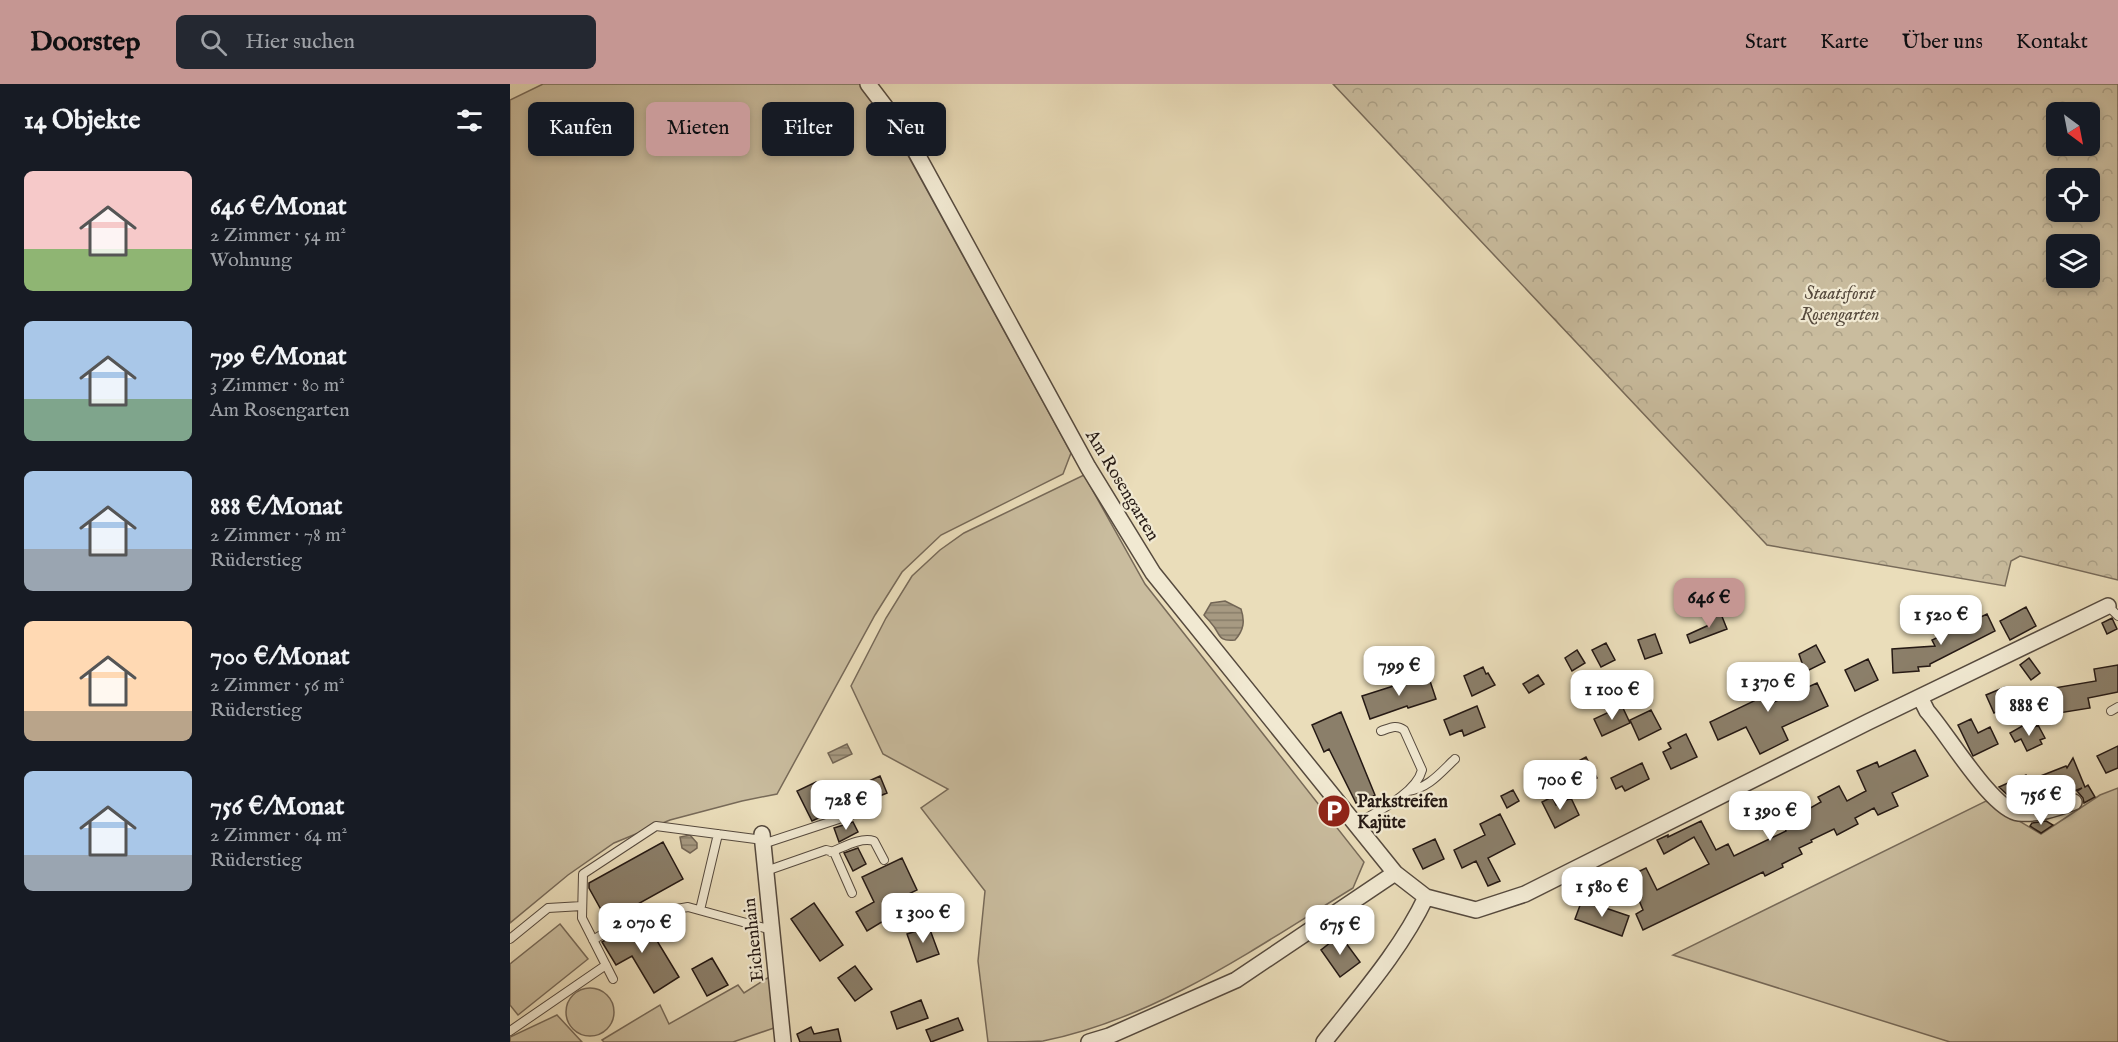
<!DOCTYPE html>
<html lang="de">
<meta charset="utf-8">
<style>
body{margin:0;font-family:"IM FELL English",serif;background:#242831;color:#f1f3f6;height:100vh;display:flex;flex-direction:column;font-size:22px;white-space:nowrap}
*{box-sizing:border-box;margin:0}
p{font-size:20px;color:#9ea1a6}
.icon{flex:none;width:33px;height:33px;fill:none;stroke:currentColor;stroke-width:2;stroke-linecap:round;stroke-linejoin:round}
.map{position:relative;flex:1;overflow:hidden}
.details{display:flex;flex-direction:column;background:#171b24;width:510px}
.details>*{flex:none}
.hud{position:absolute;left:18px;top:18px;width:570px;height:54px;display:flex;gap:12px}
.needle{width:39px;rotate:148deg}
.tools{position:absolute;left:1536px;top:18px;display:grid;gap:12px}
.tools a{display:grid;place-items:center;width:54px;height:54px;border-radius:9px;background:#171b24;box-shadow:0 3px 9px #0003;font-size:30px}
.price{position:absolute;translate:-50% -51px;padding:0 14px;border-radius:12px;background:#fff;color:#222;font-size:20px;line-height:39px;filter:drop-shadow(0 2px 3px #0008)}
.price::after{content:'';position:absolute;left:50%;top:36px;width:18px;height:14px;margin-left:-9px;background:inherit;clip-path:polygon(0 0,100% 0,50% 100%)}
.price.active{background:#c59692;color:#111}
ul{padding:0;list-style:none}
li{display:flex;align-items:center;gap:18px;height:150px;padding:0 24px}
li span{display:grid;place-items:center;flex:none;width:168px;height:120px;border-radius:9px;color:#555}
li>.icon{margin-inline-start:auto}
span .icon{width:72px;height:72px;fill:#fffc;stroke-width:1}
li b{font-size:26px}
h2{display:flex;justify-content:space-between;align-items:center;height:72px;padding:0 24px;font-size:26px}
.chip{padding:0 21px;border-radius:9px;background:#171b24;box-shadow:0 3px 9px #0003;font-size:21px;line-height:54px}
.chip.active{background:#c59692;color:#111}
header{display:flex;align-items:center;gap:36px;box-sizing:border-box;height:84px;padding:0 30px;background:#c59692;color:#111}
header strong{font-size:28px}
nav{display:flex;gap:33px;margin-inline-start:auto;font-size:21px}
.search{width:420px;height:54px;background:#242831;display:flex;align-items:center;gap:15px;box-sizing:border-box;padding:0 21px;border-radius:9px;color:#9ea1a6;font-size:22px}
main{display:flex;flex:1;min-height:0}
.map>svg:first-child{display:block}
.green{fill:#c9bc9e;stroke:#776a59;stroke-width:1.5}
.forest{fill:url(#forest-crowns);stroke:#776a59;stroke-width:1.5;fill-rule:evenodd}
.water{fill:url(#water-rules);stroke:#736656;stroke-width:1.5}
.building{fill:#8b7f6a;stroke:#251914;stroke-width:1.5}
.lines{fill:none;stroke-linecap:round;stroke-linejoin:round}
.service-casing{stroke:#564a3e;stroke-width:10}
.minor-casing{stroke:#564a3e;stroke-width:18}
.service{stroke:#f1e9d2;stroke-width:8}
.minor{stroke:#f1e9d2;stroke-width:15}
.labels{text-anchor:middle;stroke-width:4.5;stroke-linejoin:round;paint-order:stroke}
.park-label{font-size:18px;font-style:italic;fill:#564a3d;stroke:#f1e9d2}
.street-label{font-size:18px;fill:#251914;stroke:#f1e9d2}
.poi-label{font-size:18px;font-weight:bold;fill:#251914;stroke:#f1e9d2;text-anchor:start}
</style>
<header>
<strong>Doorstep</strong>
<div class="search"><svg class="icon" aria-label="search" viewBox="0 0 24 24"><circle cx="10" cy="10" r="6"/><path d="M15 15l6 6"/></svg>Hier suchen</div>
<nav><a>Start</a><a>Karte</a><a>Über uns</a><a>Kontakt</a></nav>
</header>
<main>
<section class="details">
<h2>14 Objekte<svg class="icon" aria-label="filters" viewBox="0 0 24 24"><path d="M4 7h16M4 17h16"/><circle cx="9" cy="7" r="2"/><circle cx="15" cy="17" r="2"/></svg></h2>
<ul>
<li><span style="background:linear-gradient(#f6c9c9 65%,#8fb573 0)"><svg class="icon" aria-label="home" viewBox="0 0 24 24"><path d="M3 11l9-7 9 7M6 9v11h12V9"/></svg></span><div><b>646 €/Monat</b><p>2 Zimmer · 54 m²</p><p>Wohnung</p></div></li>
<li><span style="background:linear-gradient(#a9c7e8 65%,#7fa58c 0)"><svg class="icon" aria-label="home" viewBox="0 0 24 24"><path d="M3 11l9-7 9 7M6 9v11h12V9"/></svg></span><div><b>799 €/Monat</b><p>3 Zimmer · 80 m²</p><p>Am Rosengarten</p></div></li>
<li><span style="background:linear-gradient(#a9c7e8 65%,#9aa5b1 0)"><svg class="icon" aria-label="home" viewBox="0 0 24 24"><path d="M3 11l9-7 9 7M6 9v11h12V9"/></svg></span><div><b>888 €/Monat</b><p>2 Zimmer · 78 m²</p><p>Rüderstieg</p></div></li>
<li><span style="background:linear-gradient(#ffd9b3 75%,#b9a48a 0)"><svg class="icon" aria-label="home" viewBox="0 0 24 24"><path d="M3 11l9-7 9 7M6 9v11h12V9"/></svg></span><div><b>700 €/Monat</b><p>2 Zimmer · 56 m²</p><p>Rüderstieg</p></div></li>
<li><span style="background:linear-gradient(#a9c7e8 70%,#9aa5b1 0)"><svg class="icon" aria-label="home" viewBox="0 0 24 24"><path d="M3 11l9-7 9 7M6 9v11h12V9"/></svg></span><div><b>756 €/Monat</b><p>2 Zimmer · 64 m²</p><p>Rüderstieg</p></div></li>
</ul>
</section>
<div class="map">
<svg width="1608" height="958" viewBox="0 0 1608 958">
<defs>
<pattern id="forest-crowns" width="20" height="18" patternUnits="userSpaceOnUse" patternTransform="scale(1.5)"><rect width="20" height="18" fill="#c9bc9e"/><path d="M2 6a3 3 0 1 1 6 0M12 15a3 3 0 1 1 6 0" fill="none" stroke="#aca187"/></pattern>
<pattern id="water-rules" width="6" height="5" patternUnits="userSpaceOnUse" patternTransform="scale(1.5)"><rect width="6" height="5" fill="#a79a82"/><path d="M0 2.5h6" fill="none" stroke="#887d69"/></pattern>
</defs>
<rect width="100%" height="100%" fill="#eaddba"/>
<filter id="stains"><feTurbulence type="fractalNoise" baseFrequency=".00333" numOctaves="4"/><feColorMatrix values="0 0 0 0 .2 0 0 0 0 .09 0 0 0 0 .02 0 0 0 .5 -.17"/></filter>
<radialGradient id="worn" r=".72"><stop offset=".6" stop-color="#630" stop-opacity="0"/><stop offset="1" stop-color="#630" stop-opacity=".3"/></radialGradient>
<path class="green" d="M33,0H351L378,35L561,369L553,390L431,451L392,488L365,531L267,710L232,717L160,736L104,759L58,791L0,839V16Z
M574,391L635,500L854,778L843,804C747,863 645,935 533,957C516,958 495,958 478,958L468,877L475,807L411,724L438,705L373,670L341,602L376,534L402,492L430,466L454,449Z
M1608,704V958H1440L1163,871L1476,717L1531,750L1590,711Z
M50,840L78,875L8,931L0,921V880Z
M259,893L264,944L223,958H94L92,956L150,921L159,940L228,901L234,909Z
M56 928a24 24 0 1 1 48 0a24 24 0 1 1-48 0Z
M47,931L72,958H0V953Z"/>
<path class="forest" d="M823,0H1608V496L1510,472L1501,477L1495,502L1257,461ZM1546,28H1580V62H1546ZM1546,94H1580V128H1546ZM1546,160H1580V194H1546Z"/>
<path class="water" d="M715,517L731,525C735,537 734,546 725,556C706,558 711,549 701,539C699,536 696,534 694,531L701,519Z
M337,660L342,670L323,679L318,669Z
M180,751L187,759V764L180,769L172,764L170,753Z"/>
<path class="building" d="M1516,523L1526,542L1500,556L1490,537Z
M1211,530L1217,545L1180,559L1177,551L1199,541L1197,536Z
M1477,530L1485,547L1420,580V582L1408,583L1409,587L1383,589L1382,565L1425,562L1422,556Z
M1602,534L1607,545L1597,550L1592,539Z
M1145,550L1152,569L1135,575L1128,556Z
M1096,559L1105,576L1091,583L1082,566Z
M1306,561L1315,578L1295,588L1289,570Z
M1067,566L1075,579L1062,587L1055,574Z
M1519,574L1530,589L1521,596L1510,581Z
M1358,575L1368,596L1345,607L1335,586Z
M1608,581V608L1578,614L1580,624L1549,629L1544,604L1586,597L1584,585Z
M973,583L976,590L978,589L985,601L962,612L954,592Z
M1246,583L1264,618L1307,599L1318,622L1272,643L1278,656L1250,670L1236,643L1208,656L1200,638L1244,617L1231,590Z
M918,591L926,615L898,624L897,622L860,635L852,612Z
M1028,591L1034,600L1019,609L1013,600Z
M1495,603L1499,613L1517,609L1518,613L1484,629L1476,611Z
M967,622L975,643L954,652L952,646L940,651L934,636Z
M1112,622L1120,639L1092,652L1084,635Z
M1141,626L1151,645L1129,656L1120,636Z
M831,628L865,711L846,719L819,665L814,668L802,641Z
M1461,635L1468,649L1480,643L1488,660L1463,672L1448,641Z
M1514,641L1517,647L1528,641L1535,654L1530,656L1532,660L1517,667L1511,655L1505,658L1500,649Z
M1176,650L1187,673L1161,685L1153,668L1161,664L1158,659Z
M1608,662V684L1596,689L1587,672Z
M1405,666L1418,692L1382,709L1388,722L1368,731L1364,724L1345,734L1348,740L1327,751L1324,745L1301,756L1302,758L1289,764L1292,770L1272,780L1273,783L1255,792L1253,788L1133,846L1126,830L1133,826L1119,792L1136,784L1147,806L1199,780L1184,753L1154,770L1147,756L1158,751V753L1191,737L1206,766L1218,760L1224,772L1276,747L1272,740L1311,718L1308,713L1329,702L1337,717L1356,707L1347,687L1367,678L1369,683Z
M1076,673L1087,694L1068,704L1057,683Z
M1563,674L1575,703L1578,701L1585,713L1574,719L1573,714L1567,707L1572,704L1548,713L1544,704L1550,695L1503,716L1489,703L1516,691L1518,697L1556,682L1557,684Z
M1132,679L1139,695L1115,707L1112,702L1106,705L1101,694Z
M370,692L377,709L355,718L348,702Z
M306,698L310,706L323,699L332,716L319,722L322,728L302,737L287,707Z
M1003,706L1009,717L997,724L991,712Z
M1042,713L1046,721L1061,714L1069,731L1045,744L1032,718Z
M990,730L1005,760L978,774L990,797L978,802L966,777L952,784L944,766L975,751L970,740Z
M1536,737L1543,741L1531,749L1520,742L1522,739Z
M343,738L348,748L329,758L324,744Z
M925,755L934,775L913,785L903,765Z
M153,758L173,795L126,821L129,826L118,828L99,840L79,804V799Z
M348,764L356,780L343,787L334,769Z
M392,774L407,806L374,822L380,833L357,847L346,828L364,818L352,793Z
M1072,816L1119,832L1112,852L1065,835Z
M304,819L333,861L310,877L281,835Z
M135,837L169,893L144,909L122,872L106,881L92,858L123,839Z
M419,843L429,870L407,878L397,850Z
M830,851L850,878L830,893L811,866Z
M202,874L218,901L197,912L182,885Z
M345,882L362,905L345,917L328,894Z
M411,916L418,934L387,945L381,928Z
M448,934L453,946L421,958L416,946Z
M301,943L304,950L328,945L331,958H290L287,950Z"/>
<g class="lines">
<g class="service-casing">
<path id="service" d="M1598,522L1608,532
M1601,627L1608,623
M898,707C919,704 931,688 945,675
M846,740C866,728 906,710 912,686L894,646C886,640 880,644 871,647
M253,760L350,728
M321,768C334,763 350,753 364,757L374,776
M256,787L316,766L324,768L342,809
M190,826L208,750
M0,855L38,824L72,822
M83,856L121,833L178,823L262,846
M103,895L72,834L73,790L146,742L253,756
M0,947L96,881"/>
</g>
<g class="minor-casing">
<path id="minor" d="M358,0L396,50L578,383L643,489L885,789L916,813L966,826L1015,810L1358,638L1598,522
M1410,613L1417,627C1437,649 1482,726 1509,729C1528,731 1547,724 1564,718
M252,750L273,958
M579,958L599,952L726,896L885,789
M814,958C850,912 891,866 916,813"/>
</g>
<use href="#service" class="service"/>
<use href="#minor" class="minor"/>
</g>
<defs>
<g id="parking-disc" transform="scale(1.725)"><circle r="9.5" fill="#8f2418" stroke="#f1e9d2"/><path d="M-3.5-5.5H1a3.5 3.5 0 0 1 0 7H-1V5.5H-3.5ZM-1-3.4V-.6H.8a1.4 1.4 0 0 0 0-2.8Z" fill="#fff"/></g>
</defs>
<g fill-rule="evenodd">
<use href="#parking-disc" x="824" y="727"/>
</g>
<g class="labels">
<g class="park-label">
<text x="1330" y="215">Staatsforst<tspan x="1330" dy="21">Rosengarten</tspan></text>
</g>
<g class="street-label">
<text transform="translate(613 401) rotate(59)" y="6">Am Rosengarten</text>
<text transform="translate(243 856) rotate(-96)" y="6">Eichenhain</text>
</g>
<g class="poi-label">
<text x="847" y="723">Parkstreifen<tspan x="847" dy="21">Kajüte</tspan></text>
</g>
</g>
<rect width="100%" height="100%" filter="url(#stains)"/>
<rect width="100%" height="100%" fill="url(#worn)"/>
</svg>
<div class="tools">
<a><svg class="needle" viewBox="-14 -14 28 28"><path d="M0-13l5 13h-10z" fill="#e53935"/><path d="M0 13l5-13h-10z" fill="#9ea1a6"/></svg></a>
<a><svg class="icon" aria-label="locate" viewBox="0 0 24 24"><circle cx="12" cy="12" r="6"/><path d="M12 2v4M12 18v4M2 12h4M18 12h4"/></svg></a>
<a><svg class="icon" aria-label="layers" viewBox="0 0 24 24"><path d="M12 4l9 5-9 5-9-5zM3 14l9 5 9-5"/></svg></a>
</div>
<b class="price active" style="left:1199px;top:545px">646 €</b>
<b class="price" style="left:1431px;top:562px">1 520 €</b>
<b class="price" style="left:889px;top:613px">799 €</b>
<b class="price" style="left:1258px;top:629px">1 370 €</b>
<b class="price" style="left:1102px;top:637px">1 100 €</b>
<b class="price" style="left:1519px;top:653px">888 €</b>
<b class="price" style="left:1050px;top:727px">700 €</b>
<b class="price" style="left:1531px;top:742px">756 €</b>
<b class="price" style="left:336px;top:747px">728 €</b>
<b class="price" style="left:1260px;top:758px">1 390 €</b>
<b class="price" style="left:1092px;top:834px">1 580 €</b>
<b class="price" style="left:413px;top:860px">1 300 €</b>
<b class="price" style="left:132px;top:870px">2 070 €</b>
<b class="price" style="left:830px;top:872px">675 €</b>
<div class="hud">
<a class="chip">Kaufen</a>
<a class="chip active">Mieten</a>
<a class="chip">Filter</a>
<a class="chip">Neu</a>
</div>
</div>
</main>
